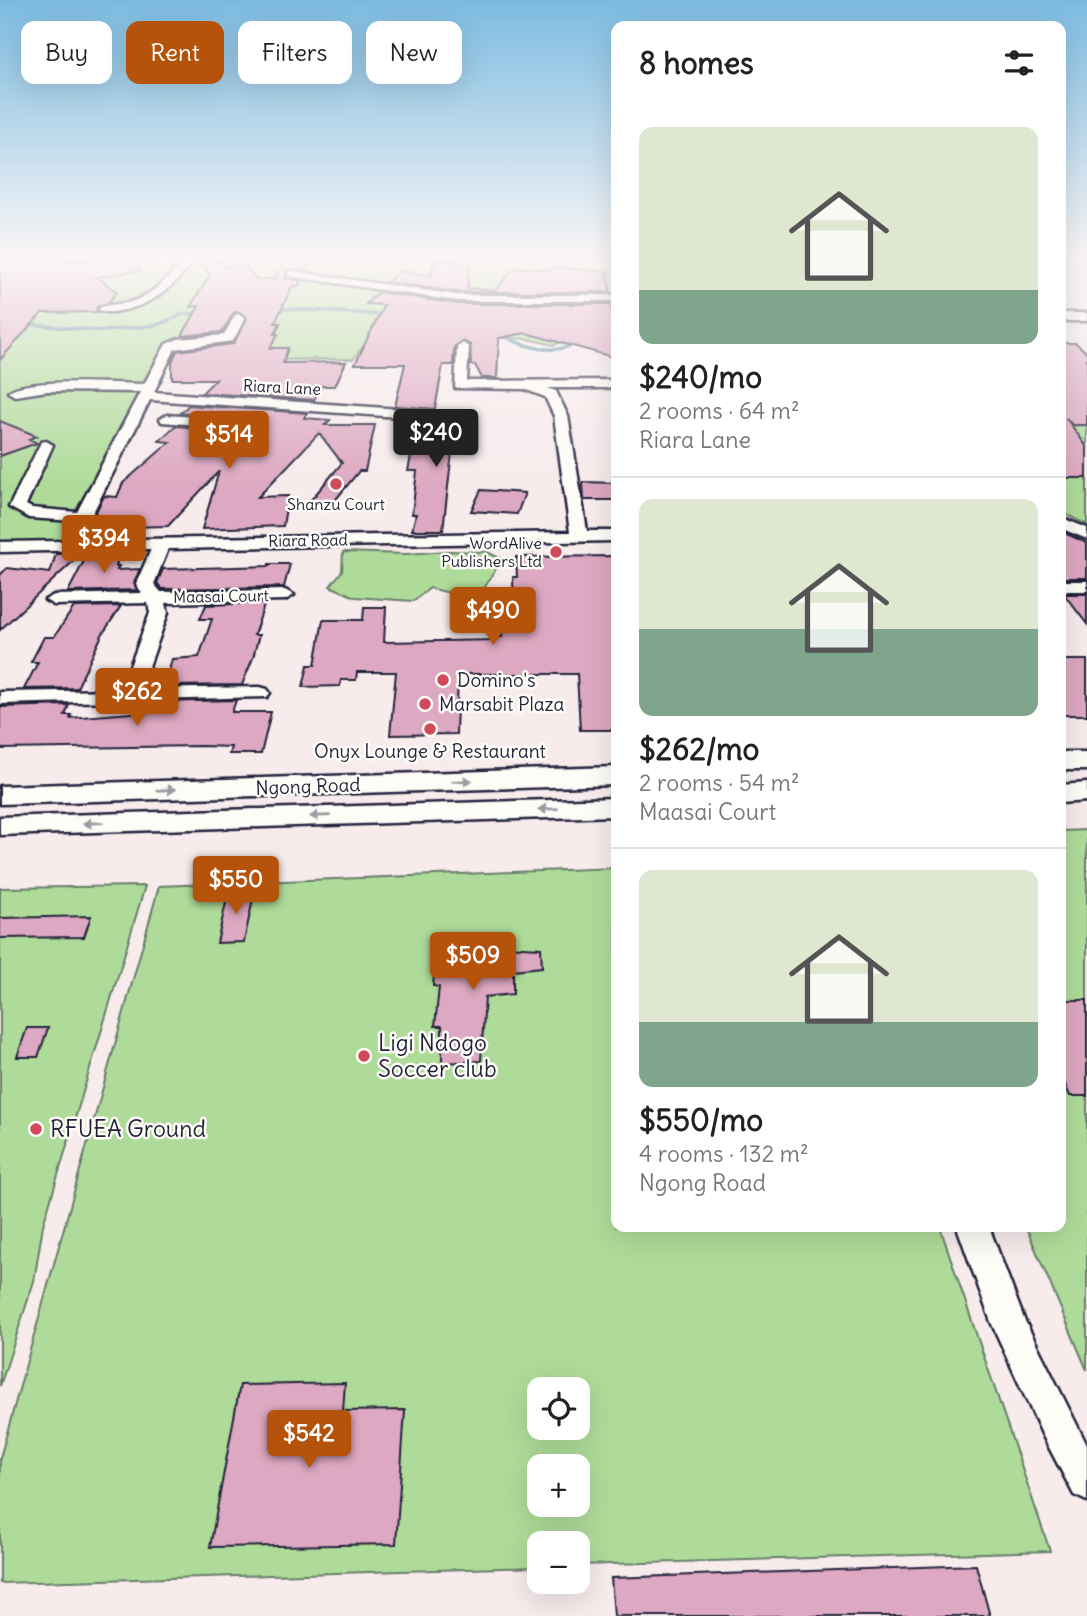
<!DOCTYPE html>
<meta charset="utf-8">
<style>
body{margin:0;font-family:Delius,sans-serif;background:#f2f2f2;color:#222;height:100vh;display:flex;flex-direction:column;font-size:26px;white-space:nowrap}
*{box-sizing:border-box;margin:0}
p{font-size:23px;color:#767676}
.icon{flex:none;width:38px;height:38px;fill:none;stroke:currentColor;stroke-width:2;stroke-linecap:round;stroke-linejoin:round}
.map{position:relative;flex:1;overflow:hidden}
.panel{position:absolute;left:611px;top:21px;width:455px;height:1211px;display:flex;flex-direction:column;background:#fff;border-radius:14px;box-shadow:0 7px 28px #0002}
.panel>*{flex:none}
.top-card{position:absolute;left:21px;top:21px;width:485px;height:63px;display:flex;gap:14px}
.buttons{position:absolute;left:527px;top:1377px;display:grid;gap:14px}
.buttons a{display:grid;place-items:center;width:63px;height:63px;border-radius:14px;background:#fff;box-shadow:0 7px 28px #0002;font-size:35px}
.price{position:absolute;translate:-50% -60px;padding:0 16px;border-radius:7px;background:#b45309;color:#fff;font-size:23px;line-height:46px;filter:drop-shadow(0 2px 4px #0008)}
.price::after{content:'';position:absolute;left:50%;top:42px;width:21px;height:16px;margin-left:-10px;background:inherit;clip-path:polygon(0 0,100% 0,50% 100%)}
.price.active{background:#222;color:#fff}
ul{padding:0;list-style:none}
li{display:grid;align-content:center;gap:14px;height:371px;padding:0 28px}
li+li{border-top:2px solid #e0e0e0}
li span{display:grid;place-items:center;height:217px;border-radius:14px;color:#555}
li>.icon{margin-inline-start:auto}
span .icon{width:126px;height:126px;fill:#fffc;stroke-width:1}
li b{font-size:30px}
h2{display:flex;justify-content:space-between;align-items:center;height:84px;padding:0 28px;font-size:30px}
.tag{padding:0 24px;border-radius:14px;background:#fff;box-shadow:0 7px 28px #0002;font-size:24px;line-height:63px}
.tag.active{background:#b45309;color:#fff}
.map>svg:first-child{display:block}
.green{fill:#aedb99;stroke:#687e6a;stroke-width:2;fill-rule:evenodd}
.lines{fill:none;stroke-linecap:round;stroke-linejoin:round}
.stream{stroke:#568499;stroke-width:3.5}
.building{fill:#dda8c1;stroke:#22223b;stroke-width:2}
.minor-casing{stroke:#22223b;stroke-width:5}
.major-casing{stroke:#22223b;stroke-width:5}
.minor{fill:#fdfcf7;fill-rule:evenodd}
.major{fill:#fdfcf7;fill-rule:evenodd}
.oneway{fill:#9a9aa2}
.poi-dot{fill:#d1495b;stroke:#fdfcf7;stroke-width:2.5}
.labels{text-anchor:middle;stroke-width:5;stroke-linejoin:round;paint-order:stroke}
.far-street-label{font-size:16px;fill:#22223b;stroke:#fdfcf7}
.far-poi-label{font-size:16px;fill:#22223b;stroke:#fdfcf7}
.poi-label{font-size:19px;fill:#22223b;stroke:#fdfcf7;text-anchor:start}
.street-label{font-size:19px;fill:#22223b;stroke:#fdfcf7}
.near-poi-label{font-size:23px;fill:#22223b;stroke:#fdfcf7;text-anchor:start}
</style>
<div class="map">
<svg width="1087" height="1616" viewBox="0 0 1087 1616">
<rect width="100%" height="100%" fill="#f7ebec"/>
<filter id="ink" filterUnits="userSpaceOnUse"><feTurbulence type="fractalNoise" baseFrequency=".0143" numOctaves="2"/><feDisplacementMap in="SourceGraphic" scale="14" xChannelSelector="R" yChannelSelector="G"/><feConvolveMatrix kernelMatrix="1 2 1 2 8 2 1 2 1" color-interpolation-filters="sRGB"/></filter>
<g filter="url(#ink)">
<path class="green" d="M0,260H616V302H578L581,334L554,345L528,339L485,337L439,344L364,346L353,359L156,361L63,543L0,544Z
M1087,425V525L1061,512L1060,426Z
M448,551L487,552L502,559L477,600L430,588L413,601L355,597L330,586L342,571L343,552L406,554Z
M1087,830V1370L1026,1227H1060L1061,831Z
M616,868V1227H940L1050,1551L578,1565V1544H539V1567L0,1583V1458L159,886ZM539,1390H578V1428H539ZM539,1466H578V1505H539Z
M145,886L43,1225L34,1281L0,1386V888Z"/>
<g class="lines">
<path class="stream" d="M272,308L386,315
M25,324L102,331L157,325L184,314L201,313
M498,331C514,346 558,357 576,342"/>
</g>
<path class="building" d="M0,260H139L140,270L97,277L117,292L108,303L97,307L98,312L42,313L0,360Z
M199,260H219L224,267L244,265L256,279H275L286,260H312L306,270H286V278L301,281L298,286H292L275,323H280L275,334H278L270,348H288L283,363L346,362L335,386H322L314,400L202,393L216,379H172V362L177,351L233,344L247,319L240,312H234L222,332L182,336L199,306L190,307L210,275Z
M434,260H452V263L470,265L467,288L494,291L516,267L550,270L553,267L608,272L610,292H457L387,282L399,271L431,276Z
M378,292L457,304H611L613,325H616V358L526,333L499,338L497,378H482L475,365H471L470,345L462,341L454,347L453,365H443L435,409L395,406L405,364H355L384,305L366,304Z
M1060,343H1076L1087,353V425H1072L1066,418L1087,447V478H1060Z
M189,405L307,413L304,418L330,420L325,425H375L365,471H359L333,503L310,501L342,463L319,433L258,497L288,496L283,526L202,529L219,471L168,526L129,527L126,537H83L104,496L117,497L123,483L170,442L159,441L175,426L223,430L232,424L223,416L180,413Z
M0,421L37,436L29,439L37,443L0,456Z
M417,425H477L476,451L452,452L443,530H412L416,514H412L417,471H408Z
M583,482L616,483V500H584Z
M481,490L525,493L517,514L471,511Z
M1060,531L1087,543V578H1060Z
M120,552L116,566H119L117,570L140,569L134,583L137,590L68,592L88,553Z
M82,553L34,598L0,630V575L7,568L50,573L56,554Z
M616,556V730H580L577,674H458L456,734L390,735L396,672H357L356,680H341L340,686L303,687L308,665H315L323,620H363L364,607H386L384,642L496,640L495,637H502L501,612H514L513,577H517L516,557Z
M269,564H290L284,587L162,589L157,583L163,569L269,566Z
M1064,594H1087V624Z
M265,603L254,635H259L253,658L242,685L165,686L172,659L199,657L212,619H200L206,605Z
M121,606L102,635L77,688L24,689L38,662H31L44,637H54L74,607Z
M1060,660H1087V715H1060Z
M236,700L232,712H271L261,754H229L231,747L201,746L0,749V707L69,705L65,715H71L70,718L156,711L159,702Z
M229,889H255L244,942L217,943Z
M91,916L84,937L0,938V918Z
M471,944L541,948L542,967L513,970V994L485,997L481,1061L442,1063V1026H435L439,987L433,986L437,947Z
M1060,1000H1087V1096H1070L1060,1072Z
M27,1028H48L38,1057H17Z
M345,1383L343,1411L405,1410L396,1544L210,1547L240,1385Z
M976,1565L990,1616H614L611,1578Z"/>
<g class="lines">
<g class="minor-casing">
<path id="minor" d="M184,260H195C176,284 155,304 124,310C115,312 105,314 98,309C107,303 120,305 131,302C153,295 169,277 184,260Z
M292,271L457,295H616V301H457L288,276V272Z
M1060,313H1087V321H1060Z
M239,314L245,318L233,341L175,349L154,392L414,410L421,414L414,418L150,400L79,540L570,532L554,416L545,397L524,389L455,388L457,347L463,343L469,347L467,381L616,380V388H548L556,391L568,416L587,531H616V541L168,549L154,584L161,592L285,590L294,595L285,600L166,603L168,613L141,689L260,687L267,689L270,693L267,697L0,704V692L121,690L150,613L148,603L54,605L45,600L54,595L142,593L136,584L151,549L0,552V542L62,541L73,521L29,518L9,507L41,442L46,441L53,445L26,505L32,508L77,512L140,392L47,391L15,396L8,392C26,377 118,384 144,384L166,344L178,339L224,335L235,315Z
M167,415L223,419L230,423L223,427L162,422L160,419Z
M1060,517L1087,528V539L1060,528Z
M1060,581H1087V591H1060Z
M957,1227H989L1024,1319L1087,1445V1501L1074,1495L1043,1436L991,1322Z"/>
</g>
<g class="major-casing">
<path id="major" d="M1060,752H1087V770H1060Z
M616,767V785L0,804V786Z
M1087,783V801L1060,803V785Z
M616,798V816L0,835V817Z"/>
</g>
<use href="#minor" class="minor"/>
<use href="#major" class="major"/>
</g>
<defs><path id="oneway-solid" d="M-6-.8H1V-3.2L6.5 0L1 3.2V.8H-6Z" transform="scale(1.75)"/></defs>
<g class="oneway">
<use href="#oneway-solid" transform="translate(462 781) rotate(-2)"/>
<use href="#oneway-solid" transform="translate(166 790) rotate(-2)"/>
<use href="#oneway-solid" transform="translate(548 809) rotate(178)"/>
<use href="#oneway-solid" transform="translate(320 816) rotate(178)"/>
<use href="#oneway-solid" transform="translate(93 823) rotate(178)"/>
</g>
</g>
<linearGradient id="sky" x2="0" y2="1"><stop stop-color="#7bbbe1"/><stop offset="0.53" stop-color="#fbf6f6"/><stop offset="1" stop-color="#fbf6f6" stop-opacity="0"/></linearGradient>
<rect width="1087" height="486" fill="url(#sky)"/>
<g class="poi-dot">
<circle cx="336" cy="484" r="7"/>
<circle cx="556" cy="552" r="7"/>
<circle cx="443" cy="680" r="7"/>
<circle cx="425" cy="704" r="7"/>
<circle cx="430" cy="729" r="7"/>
<circle cx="364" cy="1056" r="7"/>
<circle cx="36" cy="1129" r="7"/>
</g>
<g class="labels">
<g class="far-street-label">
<text transform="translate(282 387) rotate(3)" y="6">Riara Lane</text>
<text transform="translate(308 540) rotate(-1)" y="6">Riara Road</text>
<text transform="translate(221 596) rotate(-1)" y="6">Maasai Court</text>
</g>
<g class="far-poi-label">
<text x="336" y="510">Shanzu Court</text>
<text x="542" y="549" text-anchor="end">WordAlive<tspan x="542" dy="18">Publishers Ltd</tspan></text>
</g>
<g class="poi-label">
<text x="457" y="687">Domino's</text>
<text x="439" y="711">Marsabit Plaza</text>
<text x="430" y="758" text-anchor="middle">Onyx Lounge &amp; Restaurant</text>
</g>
<g class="street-label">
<text transform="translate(308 786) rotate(-2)" y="7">Ngong Road</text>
</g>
<g class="near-poi-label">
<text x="378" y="1051">Ligi Ndogo<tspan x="378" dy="26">Soccer club</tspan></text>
<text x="50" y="1137">RFUEA Ground</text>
</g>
</g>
</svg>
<div class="buttons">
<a><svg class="icon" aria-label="locate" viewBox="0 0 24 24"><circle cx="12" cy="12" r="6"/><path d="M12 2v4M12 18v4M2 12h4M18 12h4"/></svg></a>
<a>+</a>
<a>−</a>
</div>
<b class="price active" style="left:436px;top:469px">$240</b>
<b class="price" style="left:229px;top:471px">$514</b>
<b class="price" style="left:104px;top:575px">$394</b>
<b class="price" style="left:493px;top:647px">$490</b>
<b class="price" style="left:137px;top:728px">$262</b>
<b class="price" style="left:236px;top:916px">$550</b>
<b class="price" style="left:473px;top:992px">$509</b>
<b class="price" style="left:309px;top:1470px">$542</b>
<div class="top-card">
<a class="tag">Buy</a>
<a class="tag active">Rent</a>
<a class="tag">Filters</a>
<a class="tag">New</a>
</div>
<section class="panel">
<h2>8 homes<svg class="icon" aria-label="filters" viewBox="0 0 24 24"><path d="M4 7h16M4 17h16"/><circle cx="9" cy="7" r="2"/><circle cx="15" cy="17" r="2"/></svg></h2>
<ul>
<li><span style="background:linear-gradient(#dfe7d0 75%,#7fa58c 0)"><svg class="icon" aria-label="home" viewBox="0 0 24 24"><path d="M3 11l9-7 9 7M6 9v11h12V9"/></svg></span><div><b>$240/mo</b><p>2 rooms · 64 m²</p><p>Riara Lane</p></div></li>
<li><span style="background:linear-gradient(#dfe7d0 60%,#7fa58c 0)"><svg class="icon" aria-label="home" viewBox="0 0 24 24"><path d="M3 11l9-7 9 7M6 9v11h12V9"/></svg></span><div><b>$262/mo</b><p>2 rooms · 54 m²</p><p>Maasai Court</p></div></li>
<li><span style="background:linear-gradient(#dfe7d0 70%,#7fa58c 0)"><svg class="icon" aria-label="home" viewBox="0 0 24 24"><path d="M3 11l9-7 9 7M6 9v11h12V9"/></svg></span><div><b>$550/mo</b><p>4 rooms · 132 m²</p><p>Ngong Road</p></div></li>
</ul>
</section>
</div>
